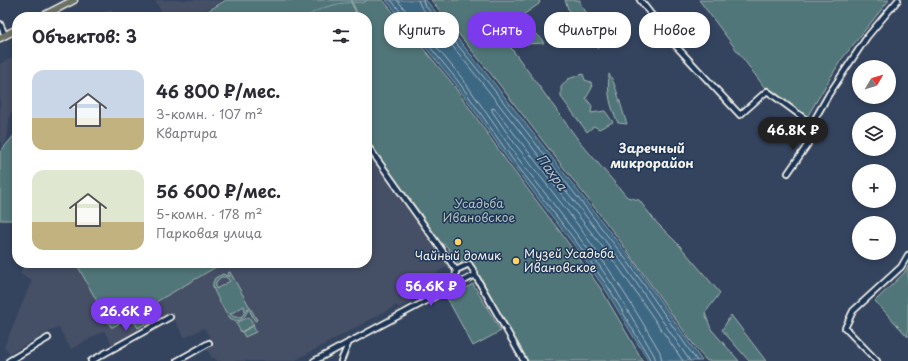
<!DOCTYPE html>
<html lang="ru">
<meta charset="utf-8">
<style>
body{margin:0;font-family:"Playpen Sans",sans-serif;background:#f2f2f3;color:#2b2b33;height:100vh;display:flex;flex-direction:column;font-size:15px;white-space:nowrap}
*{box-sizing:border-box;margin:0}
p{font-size:13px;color:#7c7c81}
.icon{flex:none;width:22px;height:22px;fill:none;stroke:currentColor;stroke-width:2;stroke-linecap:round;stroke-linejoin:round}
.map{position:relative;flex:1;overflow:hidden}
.panel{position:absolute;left:12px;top:12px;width:360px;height:256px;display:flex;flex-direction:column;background:#fff;border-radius:16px;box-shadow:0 2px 6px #0003}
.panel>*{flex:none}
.guide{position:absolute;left:384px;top:12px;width:380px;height:36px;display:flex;gap:8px}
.needle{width:26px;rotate:52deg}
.controls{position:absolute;left:852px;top:60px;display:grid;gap:8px}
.controls a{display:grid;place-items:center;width:44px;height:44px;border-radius:50%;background:#fff;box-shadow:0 2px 6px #0003;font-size:20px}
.price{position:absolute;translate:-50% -34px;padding:0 9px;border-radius:14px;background:#7c3aed;color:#fff;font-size:13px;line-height:26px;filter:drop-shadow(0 1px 2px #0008)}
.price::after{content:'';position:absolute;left:50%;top:24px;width:12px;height:9px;margin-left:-6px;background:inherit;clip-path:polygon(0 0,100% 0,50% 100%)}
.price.active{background:#222;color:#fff}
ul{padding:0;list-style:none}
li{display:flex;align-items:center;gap:12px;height:100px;padding:0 20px}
li span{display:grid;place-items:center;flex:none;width:112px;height:80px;border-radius:12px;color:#555}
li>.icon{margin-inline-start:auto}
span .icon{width:48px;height:48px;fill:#fffc;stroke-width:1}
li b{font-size:17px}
h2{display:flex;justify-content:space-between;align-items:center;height:48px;padding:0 20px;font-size:17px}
.tag{padding:0 14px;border-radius:16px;background:#fff;box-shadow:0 2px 6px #0003;font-size:14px;line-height:36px}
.tag.active{background:#7c3aed;color:#fff}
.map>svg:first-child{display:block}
.built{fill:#444f65}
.green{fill:#517679;stroke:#a2b4b0;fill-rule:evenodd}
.water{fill:#3e6784;stroke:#879eac}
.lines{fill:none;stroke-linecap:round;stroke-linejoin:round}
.shore{stroke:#abbac0;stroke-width:1}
.stream{stroke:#879eac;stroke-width:1}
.minor-casing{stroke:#f4f1e8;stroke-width:8}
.major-casing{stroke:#f4f1e8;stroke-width:9}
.minor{stroke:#1d3557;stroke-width:4.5}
.major{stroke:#6a7165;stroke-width:6}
.poi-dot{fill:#ffd166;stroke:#1d3557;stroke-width:1.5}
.labels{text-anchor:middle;stroke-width:3;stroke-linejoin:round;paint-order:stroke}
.park-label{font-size:12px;fill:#b3c0bc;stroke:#1d3557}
.poi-label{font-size:12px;fill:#f4f1e8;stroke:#1d3557;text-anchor:start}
.neighbourhood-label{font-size:13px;font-weight:bold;fill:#f4f1e8;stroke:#1d3557}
.water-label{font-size:13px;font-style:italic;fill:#b4c1c5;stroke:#1d3557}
</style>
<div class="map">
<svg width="908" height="361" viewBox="0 0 908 361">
<rect width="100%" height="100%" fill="#34445f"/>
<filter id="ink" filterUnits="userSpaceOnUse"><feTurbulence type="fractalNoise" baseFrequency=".025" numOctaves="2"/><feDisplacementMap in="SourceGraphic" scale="8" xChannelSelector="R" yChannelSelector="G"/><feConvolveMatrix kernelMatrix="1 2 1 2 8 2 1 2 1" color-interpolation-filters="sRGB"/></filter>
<g filter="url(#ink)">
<path class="built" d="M155,0H223L194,17H164Z
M111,9L115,17H94Z
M17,55V110L10,114L7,139L3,146L0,141V64Z
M367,149L450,264L428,279L433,290L399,308L397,305L294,361H217L215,358H212L207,349L214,344L204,328L184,338L173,317L113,346L104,331L71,349L58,327L10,353L4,347L32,280L20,274L25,263H76L111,327H113L223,263H367Z"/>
<path class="green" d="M226,0H350L358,17H198Z
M351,0H383L452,83L507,162L561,233L601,289L643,361H526L470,258L458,263L445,244L442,246L421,214L367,141V103L370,100L367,97V17H359Z
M431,0H540L539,4L504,28L498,36L506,41L579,141L627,197L639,200L656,222L680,246L720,293L705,313L711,329L739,361H707L698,351L618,238L495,79Z
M565,0H580V3L600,33L598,48L592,35L568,9Z
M699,0H889L841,60L807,117L765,88Z
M534,33L540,37L544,43L526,44L532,34Z
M583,74L585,80L591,82L592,88L586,98L592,106L591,113L605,111L613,122L599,129L594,126L587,132L561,97V87L568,79Z
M609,74C616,83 622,111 627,124L618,123C610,105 607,94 609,74Z
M17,114V220H0V152L16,133L14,117Z
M76,263H223L113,327H111Z
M908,266V337L875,301L904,273Z
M230,272L257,320L255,321L248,308C247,316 239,325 230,318C226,314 214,292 213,287C212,283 214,281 215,278L223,274L230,277L228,273ZM221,277H226L230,281L216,289V282ZM244,306L245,312L241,317H234L230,314Z
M473,284L501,331L473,346L447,298Z
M145,313L150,321L138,328L133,320Z
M731,315L766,361H749L722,330Z
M249,317L254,325L241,332L236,323Z
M253,326L256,332L245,337L242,332Z"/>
<path class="water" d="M386,0H426L490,78L631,259L702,361H648L607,292L578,250L510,162L455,83Z"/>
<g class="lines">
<path class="shore" d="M391,0L458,81L513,160L581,248L610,290L651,361
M397,0L462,78L517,157L585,245L614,287L654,355L656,361
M418,0L421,7L483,84L624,265L690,361
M423,0L424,4L487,81L628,262L697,361
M662,361L660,352C638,314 615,277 590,242C559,197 522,157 492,111V108L495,109L619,268L683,361"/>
<path class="stream" d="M307,17C317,7 348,0 362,3L368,0"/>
<g class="minor-casing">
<path id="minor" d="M640,0L675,45L740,115L767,91L812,124
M0,24L5,35
M367,145L456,270
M788,173L808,144L812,124L829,94L867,37L898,0
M475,275L524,361
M9,361L48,338
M91,361L170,317
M177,361L209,343
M314,361L475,275V273L469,264L456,270L455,285
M341,361L349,342
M877,361L845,328L853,311L901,267L908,255"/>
</g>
<g class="major-casing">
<path id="major" d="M41,17L74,0
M0,38L17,29"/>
</g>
<use href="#minor" class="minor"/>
<use href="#major" class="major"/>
</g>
</g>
<g class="poi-dot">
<circle cx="458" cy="242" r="4"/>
<circle cx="516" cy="261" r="4"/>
</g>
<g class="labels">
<g class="park-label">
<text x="479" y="208">Усадьба<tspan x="479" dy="14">Ивановское</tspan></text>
</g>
<g class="poi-label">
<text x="524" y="258">Музей Усадьба<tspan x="524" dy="14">Ивановское</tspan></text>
<text x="458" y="260" text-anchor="middle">Чайный домик</text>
</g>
<g class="neighbourhood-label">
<text x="652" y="153">Заречный<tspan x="652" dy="15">микрорайон</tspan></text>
</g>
<g class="water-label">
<text transform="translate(552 172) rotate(54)" y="5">Пахра</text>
</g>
</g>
</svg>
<div class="controls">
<a><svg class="needle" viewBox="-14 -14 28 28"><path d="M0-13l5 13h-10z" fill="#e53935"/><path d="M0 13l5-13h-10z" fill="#7c7c81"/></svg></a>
<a><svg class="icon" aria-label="layers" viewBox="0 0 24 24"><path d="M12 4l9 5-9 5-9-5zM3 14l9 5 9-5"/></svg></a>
<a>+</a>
<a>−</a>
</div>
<b class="price active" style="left:793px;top:151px">46.8K ₽</b>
<b class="price" style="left:431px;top:307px">56.6K ₽</b>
<b class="price" style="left:126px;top:332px">26.6K ₽</b>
<div class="guide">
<a class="tag">Купить</a>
<a class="tag active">Снять</a>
<a class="tag">Фильтры</a>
<a class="tag">Новое</a>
</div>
<section class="panel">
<h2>Объектов: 3<svg class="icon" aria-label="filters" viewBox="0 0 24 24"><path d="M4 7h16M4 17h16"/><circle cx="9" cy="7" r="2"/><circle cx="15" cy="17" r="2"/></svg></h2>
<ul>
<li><span style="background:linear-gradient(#c9d6e8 60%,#c2b280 0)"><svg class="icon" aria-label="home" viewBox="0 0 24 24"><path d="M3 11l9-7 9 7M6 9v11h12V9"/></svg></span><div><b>46 800 ₽/мес.</b><p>3-комн. · 107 m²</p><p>Квартира</p></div></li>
<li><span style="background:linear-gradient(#dfe7d0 65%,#c2b280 0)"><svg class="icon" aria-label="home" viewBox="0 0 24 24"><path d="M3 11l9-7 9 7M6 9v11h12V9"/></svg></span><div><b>56 600 ₽/мес.</b><p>5-комн. · 178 m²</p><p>Парковая улица</p></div></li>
</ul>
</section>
</div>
